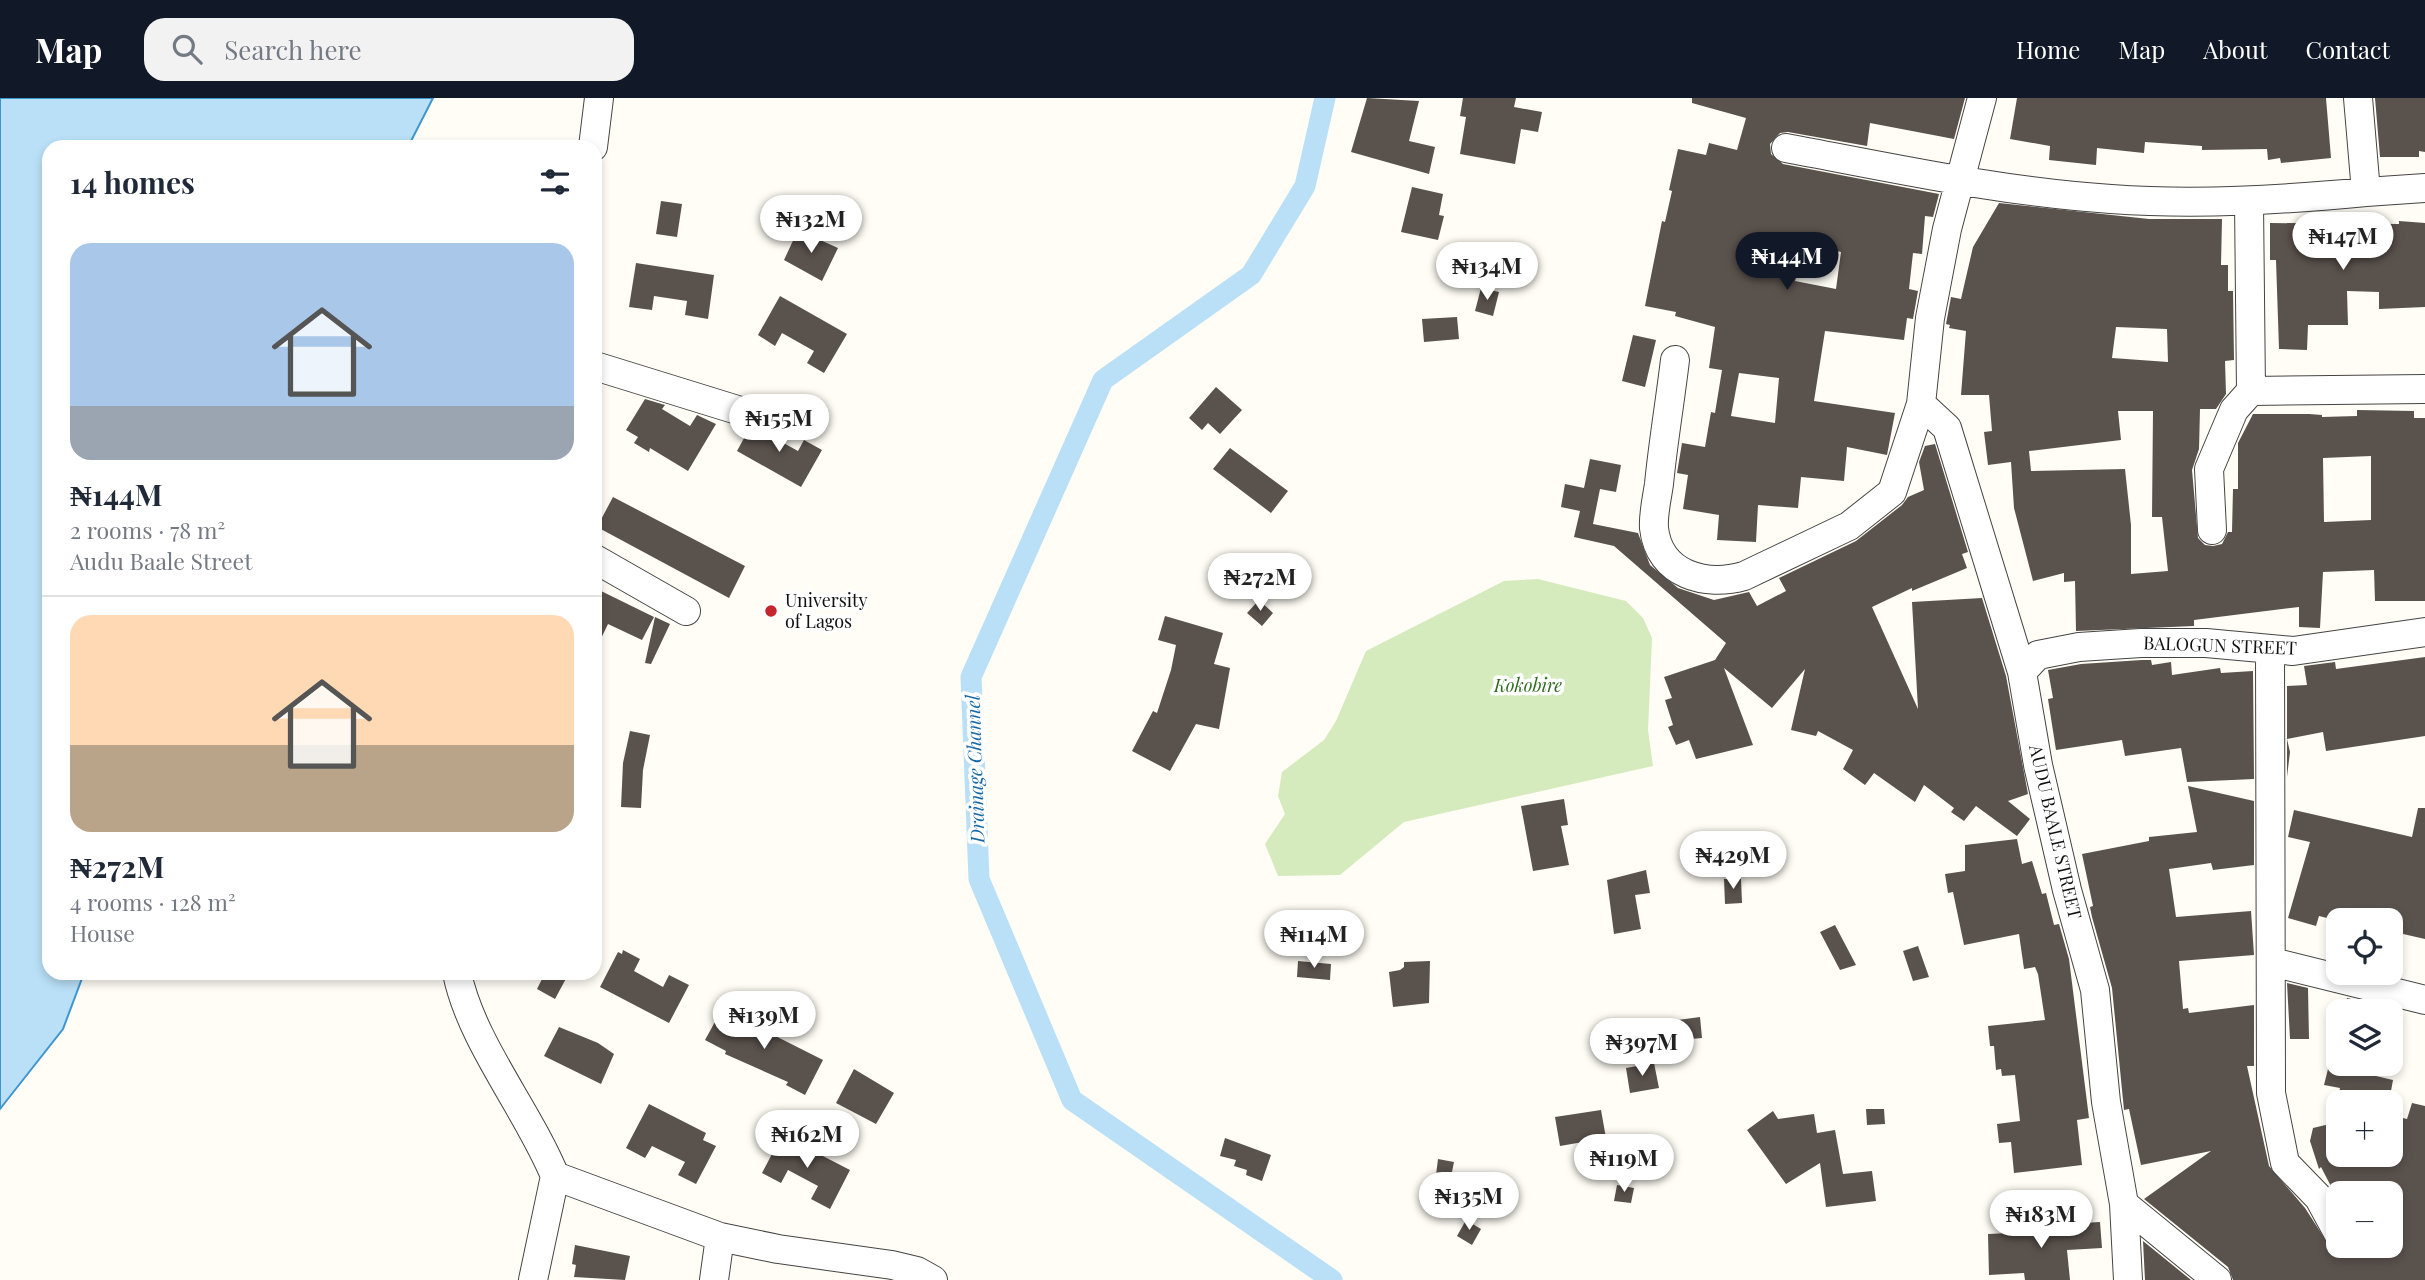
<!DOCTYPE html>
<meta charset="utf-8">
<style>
body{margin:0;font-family:"Playfair Display",serif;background:#f2f2f3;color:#1f2937;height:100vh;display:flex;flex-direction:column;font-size:26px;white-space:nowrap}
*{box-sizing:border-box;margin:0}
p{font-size:23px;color:#747a83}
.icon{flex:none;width:38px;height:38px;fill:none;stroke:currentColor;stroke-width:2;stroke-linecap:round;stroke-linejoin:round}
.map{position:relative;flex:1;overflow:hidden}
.drawer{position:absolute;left:42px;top:42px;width:560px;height:840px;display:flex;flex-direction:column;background:#fff;border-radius:21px;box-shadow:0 4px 10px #0003}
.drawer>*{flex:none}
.buttons{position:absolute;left:2326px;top:810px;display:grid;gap:14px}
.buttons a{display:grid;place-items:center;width:77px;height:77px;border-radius:14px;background:#fff;box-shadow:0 4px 10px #0003;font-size:35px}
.price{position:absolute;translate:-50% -60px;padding:0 16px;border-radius:24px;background:#fff;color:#222;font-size:23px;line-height:46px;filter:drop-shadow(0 2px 4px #0008)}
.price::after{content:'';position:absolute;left:50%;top:42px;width:21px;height:16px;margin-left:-10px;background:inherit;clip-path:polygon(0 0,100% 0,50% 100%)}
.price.current{background:#111827;color:#fff}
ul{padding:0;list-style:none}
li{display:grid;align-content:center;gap:14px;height:371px;padding:0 28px}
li+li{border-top:2px solid #e0e1e3}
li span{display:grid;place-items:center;height:217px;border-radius:21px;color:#555}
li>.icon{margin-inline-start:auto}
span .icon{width:126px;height:126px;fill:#fffc;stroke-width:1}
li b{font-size:30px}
h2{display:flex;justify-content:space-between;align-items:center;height:84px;padding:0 28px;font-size:30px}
header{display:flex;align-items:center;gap:42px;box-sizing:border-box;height:98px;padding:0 35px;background:#111827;color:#fff}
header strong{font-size:33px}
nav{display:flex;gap:38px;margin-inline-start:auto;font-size:24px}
.search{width:490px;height:63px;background:#f2f2f3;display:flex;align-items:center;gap:18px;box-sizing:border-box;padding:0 24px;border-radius:21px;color:#747a83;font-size:26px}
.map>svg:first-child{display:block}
.green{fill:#d5ebbd}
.water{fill:#b9e0f7;stroke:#3f96cf;stroke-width:2}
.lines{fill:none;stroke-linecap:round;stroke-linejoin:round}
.canal{stroke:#b9e0f7;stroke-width:21}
.building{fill:#5a524d;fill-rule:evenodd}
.minor-casing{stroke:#444;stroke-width:30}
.minor{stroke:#fff;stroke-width:28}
.poi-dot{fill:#c4262e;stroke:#fff;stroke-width:2.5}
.labels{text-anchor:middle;stroke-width:7;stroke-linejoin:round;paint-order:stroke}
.poi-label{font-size:18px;fill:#111;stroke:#fff;text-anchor:start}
.street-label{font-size:18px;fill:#111;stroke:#fff}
.park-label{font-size:18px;font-style:italic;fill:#2f6b1f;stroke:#fff}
.water-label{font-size:19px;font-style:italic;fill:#1768a6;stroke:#fff}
</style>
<header>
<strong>Map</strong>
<div class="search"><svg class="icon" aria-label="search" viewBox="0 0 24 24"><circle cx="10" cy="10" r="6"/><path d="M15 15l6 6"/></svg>Search here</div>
<nav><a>Home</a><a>Map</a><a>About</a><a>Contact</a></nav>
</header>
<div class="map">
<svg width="2425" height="1182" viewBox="0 0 2425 1182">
<rect width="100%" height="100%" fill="#fffdf5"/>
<path class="green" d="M1538,481L1626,503L1643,520L1652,540L1648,632L1653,668L1404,724L1340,777L1278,778L1265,746L1285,716L1278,698L1282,674L1324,642L1336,623L1366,553L1504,483Z"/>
<path class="water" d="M0,0H433L408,49H49V875H84L63,931L0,1011Z"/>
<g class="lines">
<path class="canal" d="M1325,0L1305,88L1251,177L1103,282L971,579L979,781L1072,1002L1332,1182"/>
</g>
<path class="building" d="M1367,0L1419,3L1409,43L1435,49L1429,76L1351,54Z
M1463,0H1516L1514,9L1542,14L1538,34L1521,31L1515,66L1460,56L1466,19L1460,18Z
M1692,0H1965L1954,41L1870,25L1867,48L1788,34L1780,35L1770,46L1771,56L1783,66L1939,96L1933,119L1925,118L1922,156L1913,155L1909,191L1918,193L1913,221L1907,220L1904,242L1825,233L1814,303L1895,315L1887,357L1847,349L1844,383L1801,379L1798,410L1758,407L1756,444L1717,442L1719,417L1683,411L1688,377L1677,375L1682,345L1705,349L1711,314L1715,315L1722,272L1709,270L1715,229L1675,218L1676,214L1645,208L1662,123L1665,124L1672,93L1669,92L1678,51L1706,57L1709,45L1737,52L1746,20L1692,5ZM1807,145L1841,154L1836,191L1795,183ZM1739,275L1779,280L1775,325L1731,318Z
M2017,0H2326L2331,60L2281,65L2280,60L2268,62L2267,51L2202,52V48L2145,44L2144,55L2097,50L2096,67L2049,62L2050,48L2010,41Z
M2375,0H2425V54L2419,53V59H2380Z
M1412,89L1443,96L1439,117L1444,118L1438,142L1401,134Z
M661,103L682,106L677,139L656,136Z
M1999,105L2149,121H2222L2221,167H2228V193H2233L2234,262L2225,263L2226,296L2216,311H2200L2199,351L2192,372L2198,440L2205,447L2213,448L2222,446L2228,434H2232L2233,391H2238V345L2253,316H2309L2322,317V319L2357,318V312L2414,313V320H2425V503H2375L2374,472L2323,474L2320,530L2299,529V509L2194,522V528L2076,533L2075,483L2064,484V475L2033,483L2014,410L2011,364L1988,367L1984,334L1992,333L1989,297H1961L1966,233L1949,230L1950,227L1946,226L1951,199L1961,201L1973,149ZM2116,229L2167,231L2168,264L2112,260ZM2118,313H2153L2152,419H2162L2168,473L2131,476V427L2125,371L2031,373L2029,353L2121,342ZM2371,358V422L2324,424L2323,360Z
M2399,123L2425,125V209L2379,211V194L2347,193L2348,227H2308L2307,252L2279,251L2276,162H2270V125L2399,126Z
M798,132L838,150L822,183L784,162Z
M636,165L714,177L708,221L685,217L687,203L654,198L652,212L629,209Z
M1481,190L1499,194L1493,218L1475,213Z
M780,198L847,236L824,275L807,265L814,253L782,235L775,248L758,237Z
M1457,219L1459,241L1424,244L1422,221Z
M1633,237L1656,242L1645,289L1622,283Z
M1216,289L1242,312L1220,336L1208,325L1202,332L1189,320Z
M645,301L665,307L662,311L690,328L697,317L716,326L688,373L650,350L649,354L634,345L638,339L626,332Z
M763,319L775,326L769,337L798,353L804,342L822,352L801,389L737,353L749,331L758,328Z
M1935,346L1968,454L1962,456L1967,470L1912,493V490L1872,509L1918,611L1912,504L1982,500L2006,578L2028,696L2008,703L2030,721L2017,738L1976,708L1964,723L1951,714L1954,710L1924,687L1915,704L1874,675L1865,687L1843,671L1853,652L1818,633L1816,638L1791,632L1805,571L1772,610L1724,570L1753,647L1696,661L1689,642L1676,647L1668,629L1673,627L1665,602L1672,600L1664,579L1715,562L1726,545L1614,448L1574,439L1580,413L1561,409L1565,386L1584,390L1590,361L1621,367L1616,394L1600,391L1593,426L1638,435L1650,467L1678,490L1714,502L1749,494L1757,508L1786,493L1779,480L1856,443L1902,407L1908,399L1924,392L1919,364L1925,348Z
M1230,350L1288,393L1271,415L1213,371Z
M613,399L745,468L729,500L597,429Z
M599,492L654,519L642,542L608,526L595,553V501Z
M1259,502L1273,515L1262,528L1247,515Z
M1165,518L1223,535L1214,566L1230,570L1219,631L1196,626L1170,673L1132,653L1153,613L1157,615L1171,572L1176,547L1158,542Z
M655,519L670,526L651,566L645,565Z
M2425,559V638L2326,653L2323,634L2287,641L2290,654L2287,679V588L2307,587L2304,568L2335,564L2336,571Z
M2142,562H2151L2152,567L2171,564L2172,577L2220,570L2221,575L2253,573L2254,681L2187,684L2181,650L2125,658L2122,642L2056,652L2048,601L2053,600L2048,572L2081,566Z
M630,633L650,637L643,672L641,710L621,709L623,665Z
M2188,688L2254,703V767L2213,772L2211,765L2169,771L2176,819L2251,813L2254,857L2179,863L2183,911L2188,910L2189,915L2254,907V968H2247L2269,1068L2305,1110L2330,1149L2345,1150L2353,1158L2350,1148H2390V1096H2335L2321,1069L2319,1071L2310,1043L2313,1030L2338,1024V1057H2390V1017L2407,1021L2412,1005L2425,1008V1182H2233L2228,1169L2144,1101L2211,1053L2141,1067L2129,1011L2124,1012L2112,890L2092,819L2090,809L2093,808L2082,756L2149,743V739L2197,734Z
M1564,701L1568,727L1561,728L1569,767L1533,773L1521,708Z
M2418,710H2425V841L2390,833V822H2335L2319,818L2316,828L2288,820L2310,744L2288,739L2294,712L2412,739Z
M2017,741L2022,766L2032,763L2042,796L2046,795L2054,827L2059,826L2069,861L2089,1020L2077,1022L2082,1067L2014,1075L2011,1044L1999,1045L1997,1026L2020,1023L2015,977L2002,978L2001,971L1996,972L1994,948H1990L1988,928L2045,922L2038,876L2035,869L2024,871L2019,836L1964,847L1953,794L1948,795L1945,776L1965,773V747Z
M1646,772L1650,795L1635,797L1641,831L1614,836L1607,782Z
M1724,781H1741L1742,805L1725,806Z
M1835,827L1856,867L1840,872L1820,834Z
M1918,848L1929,879L1913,883L1903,853Z
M623,852L640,861L634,873L663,889L669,877L689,887L669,925L600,889L618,854L622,856Z
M1298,863L1331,866L1330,882L1297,879Z
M1430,863L1429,905L1393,909L1389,874L1400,872L1404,869V864Z
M545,875H569L555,901L537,891Z
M2287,885L2308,890L2309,941H2290Z
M2347,900L2385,909L2384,914H2344Z
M722,911L823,962L805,997L786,987L788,984L725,956L726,953L705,942Z
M1700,919L1702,940L1680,942L1678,922Z
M559,929L598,945L614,956L601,986L544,958Z
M1654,965L1659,990L1630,995L1626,970Z
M2329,967L2393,982L2389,1004H2337L2340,990L2324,987Z
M854,971L894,995L876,1026L836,1005Z
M649,1006L706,1035L703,1042L716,1048L696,1086L678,1077L685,1064L652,1048L645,1060L626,1050Z
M1866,1011H1884L1885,1026L1867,1027Z
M1601,1012L1606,1040L1560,1048L1555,1019Z
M1773,1013L1778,1021L1814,1016L1817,1035L1835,1032L1843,1076L1872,1073L1876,1103L1826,1109L1820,1065L1786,1086L1747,1032Z
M782,1037L850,1072L830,1111L811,1101L818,1088L788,1072L781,1085L762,1075Z
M1225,1040L1271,1057L1262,1083L1246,1077L1247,1072L1234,1068L1236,1062L1220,1058Z
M1438,1061L1454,1064L1451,1079L1436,1077Z
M1617,1087L1634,1090L1631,1105L1614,1103Z
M1466,1122L1481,1131L1472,1147L1457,1138Z
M2100,1124L2102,1150L2067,1152L2070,1182H2025L2024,1175L1989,1177L1988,1136L2031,1134L2030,1128Z
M2143,1143L2191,1182H2145Z
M575,1147L630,1158L625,1182L574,1179L576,1167L572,1166Z"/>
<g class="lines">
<g class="minor-casing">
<path id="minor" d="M2358,0L2366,94L2425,90
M593,49L599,0
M1786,50C1893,70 2002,94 2111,101C2197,107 2281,102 2366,94
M2249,105L2251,293L2425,291
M1675,262C1670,304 1663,345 1659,386C1657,400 1653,416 1654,430C1659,477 1706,489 1744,478L1849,428L1892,394L1921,306L1930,220L1947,131L1982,0
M595,268L747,315
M1921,306L1947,330L2022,574L2038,667L2067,792L2095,892L2106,1004L2124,1106L2128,1182
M2212,432L2209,371L2234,312L2251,293
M595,461L686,513
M2270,553L2271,995L2285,1065L2319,1100L2338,1135
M2022,574L2038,557L2079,549L2141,545H2206L2293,553L2425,534
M2272,864L2425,902
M457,875C471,944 528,1012 555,1078
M555,1078L720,1139L778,1151L892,1167L917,1173L933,1182
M2124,1106L2217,1182
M533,1182L555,1078
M714,1182L720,1139"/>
</g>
<use href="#minor" class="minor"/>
</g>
<circle class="poi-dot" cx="771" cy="513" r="7"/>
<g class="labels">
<g class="poi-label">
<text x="785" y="509">University<tspan x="785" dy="21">of Lagos</tspan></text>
</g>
<g class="street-label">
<text transform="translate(2220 548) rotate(2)" y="6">BALOGUN STREET</text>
<text transform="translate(2055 734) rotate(77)" y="6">AUDU BAALE STREET</text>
</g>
<g class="park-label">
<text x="1528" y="594">Kokobire</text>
</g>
<g class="water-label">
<text transform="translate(975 671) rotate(-92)" y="7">Drainage Channel</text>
</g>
</g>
</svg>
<div class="buttons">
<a><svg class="icon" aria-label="locate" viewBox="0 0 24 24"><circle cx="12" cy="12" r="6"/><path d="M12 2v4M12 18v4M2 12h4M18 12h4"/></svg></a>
<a><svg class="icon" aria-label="layers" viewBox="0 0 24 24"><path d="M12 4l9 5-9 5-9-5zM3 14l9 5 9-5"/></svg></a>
<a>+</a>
<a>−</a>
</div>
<b class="price" style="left:811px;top:157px">₦132M</b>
<b class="price" style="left:2343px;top:174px">₦147M</b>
<b class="price current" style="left:1787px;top:194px">₦144M</b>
<b class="price" style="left:1487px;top:204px">₦134M</b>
<b class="price" style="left:779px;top:356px">₦155M</b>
<b class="price" style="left:1260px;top:515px">₦272M</b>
<b class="price" style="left:1733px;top:793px">₦429M</b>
<b class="price" style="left:1314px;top:872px">₦114M</b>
<b class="price" style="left:764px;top:953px">₦139M</b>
<b class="price" style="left:1642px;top:980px">₦397M</b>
<b class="price" style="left:807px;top:1072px">₦162M</b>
<b class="price" style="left:1624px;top:1096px">₦119M</b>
<b class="price" style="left:1469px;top:1134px">₦135M</b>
<b class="price" style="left:2041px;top:1152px">₦183M</b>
<section class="drawer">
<h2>14 homes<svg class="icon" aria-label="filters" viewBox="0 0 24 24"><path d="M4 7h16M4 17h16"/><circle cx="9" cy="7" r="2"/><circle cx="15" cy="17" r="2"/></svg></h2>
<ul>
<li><span style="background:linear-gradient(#a9c7e8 75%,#9aa5b1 0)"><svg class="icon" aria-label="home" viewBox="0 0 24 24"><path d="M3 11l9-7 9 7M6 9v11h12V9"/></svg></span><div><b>₦144M</b><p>2 rooms · 78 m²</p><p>Audu Baale Street</p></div></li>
<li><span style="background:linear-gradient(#ffd9b3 60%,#b9a48a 0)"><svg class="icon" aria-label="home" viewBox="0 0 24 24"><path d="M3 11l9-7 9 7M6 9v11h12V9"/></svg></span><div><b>₦272M</b><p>4 rooms · 128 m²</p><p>House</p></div></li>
</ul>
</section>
</div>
